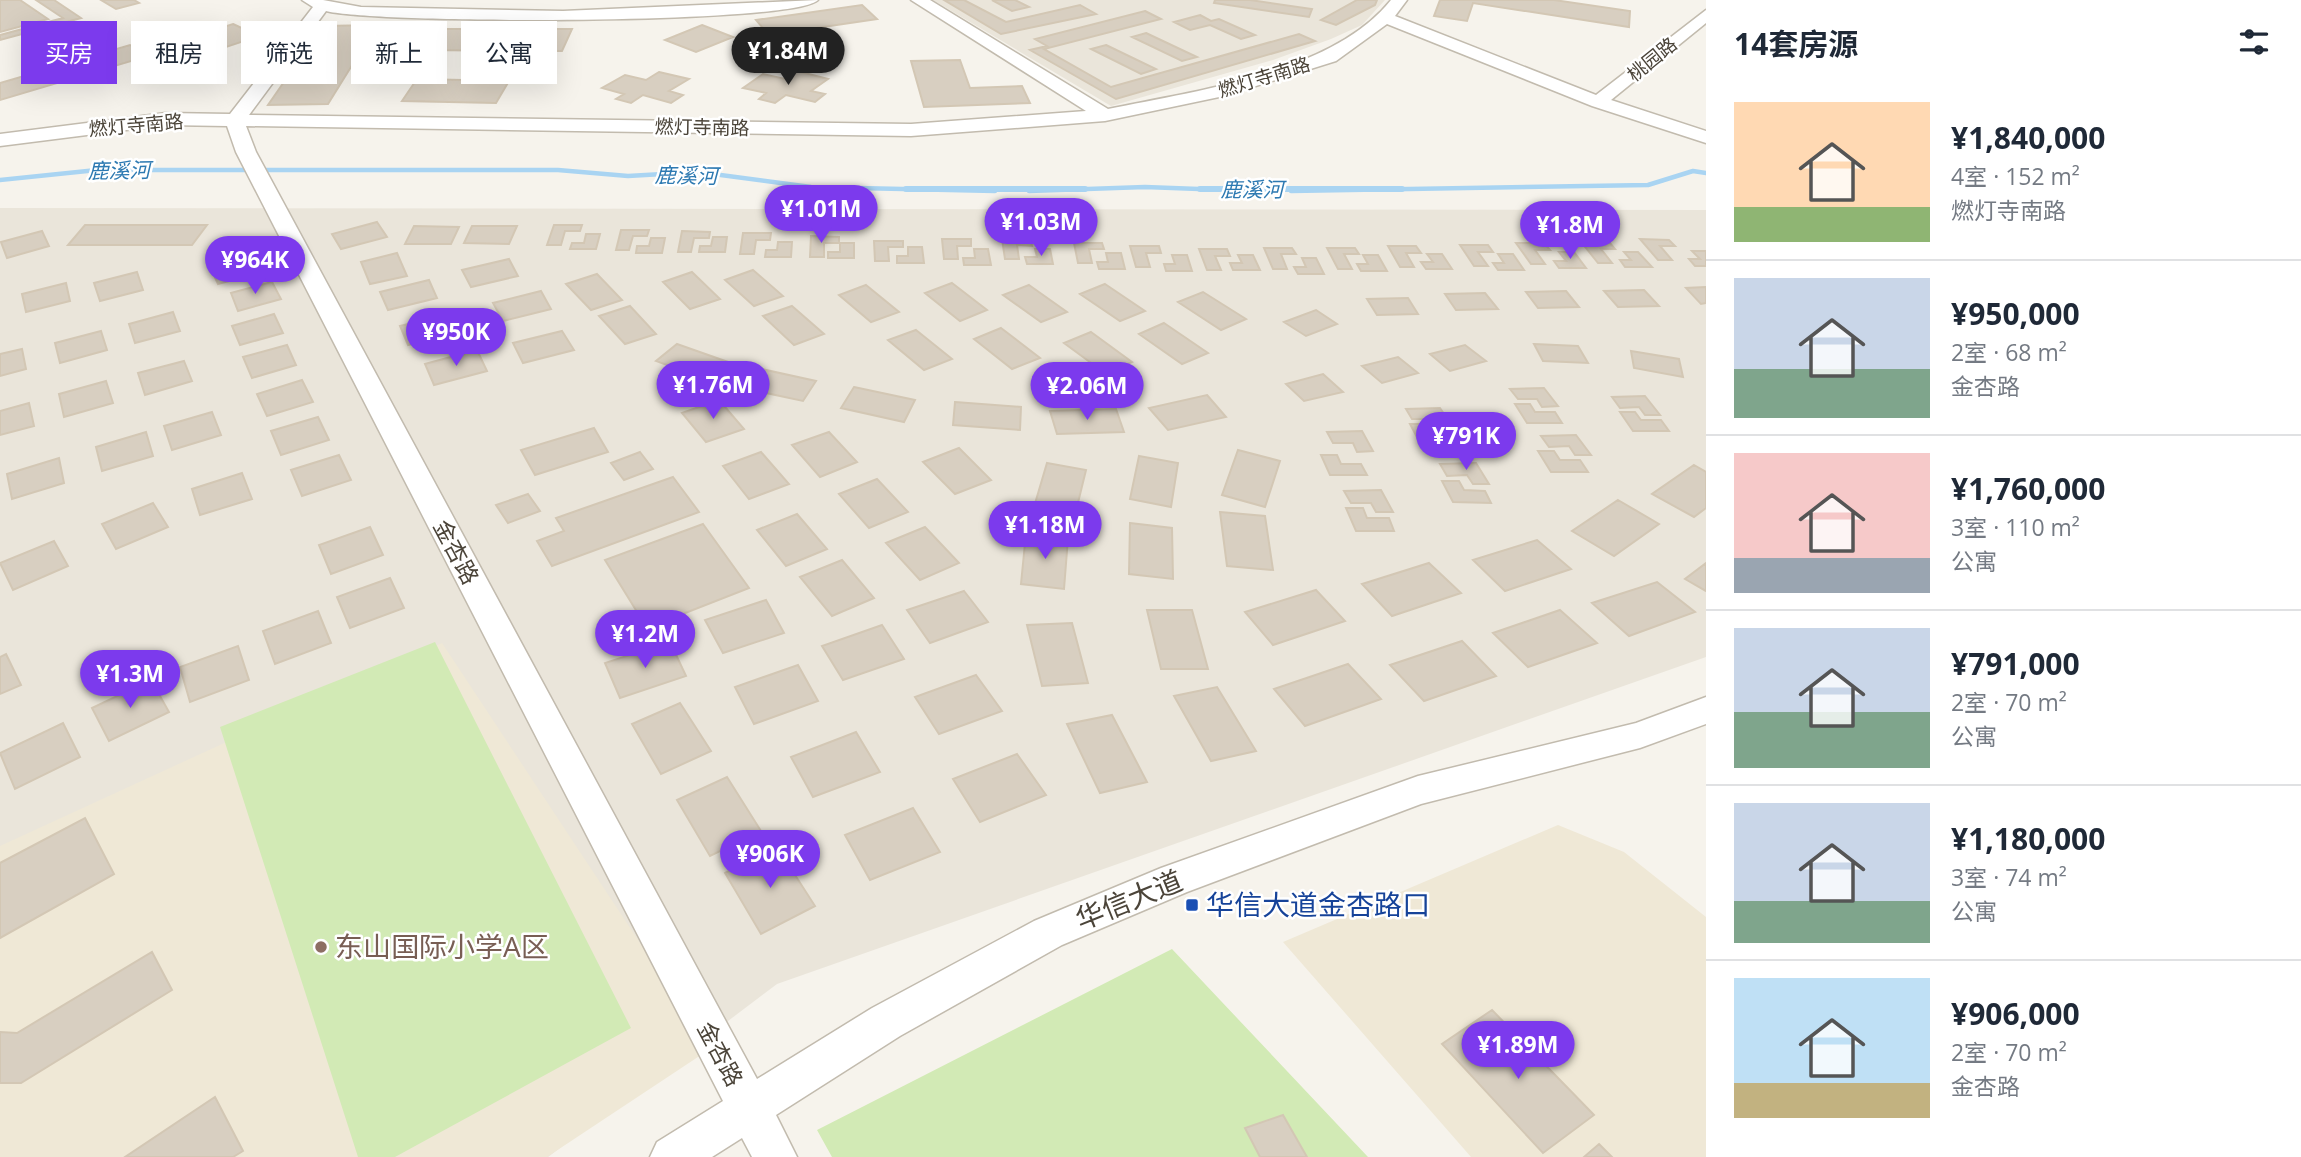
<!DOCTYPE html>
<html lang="zh">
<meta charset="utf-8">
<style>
body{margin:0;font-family:"Open Sans","Noto Sans SC",sans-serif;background:#f6f6f7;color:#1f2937;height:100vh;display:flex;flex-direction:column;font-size:26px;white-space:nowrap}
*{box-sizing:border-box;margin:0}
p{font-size:23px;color:#747a83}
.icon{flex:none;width:38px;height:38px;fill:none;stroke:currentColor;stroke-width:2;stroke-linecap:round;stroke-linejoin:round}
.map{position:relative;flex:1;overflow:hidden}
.panel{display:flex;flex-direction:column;background:#fff;width:595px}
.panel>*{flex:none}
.top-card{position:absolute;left:21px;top:21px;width:665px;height:63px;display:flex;gap:14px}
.price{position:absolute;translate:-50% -60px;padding:0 16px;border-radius:24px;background:#7c3aed;color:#fff;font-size:23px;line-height:46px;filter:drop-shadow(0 2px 4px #0008)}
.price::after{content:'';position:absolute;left:50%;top:42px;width:21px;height:16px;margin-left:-10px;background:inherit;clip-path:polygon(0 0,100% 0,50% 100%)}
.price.selected{background:#222;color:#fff}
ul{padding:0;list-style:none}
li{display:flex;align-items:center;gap:21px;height:175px;padding:0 28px}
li+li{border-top:2px solid #e0e1e3}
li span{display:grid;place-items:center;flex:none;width:196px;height:140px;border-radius:0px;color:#555}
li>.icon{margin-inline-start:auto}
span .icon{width:84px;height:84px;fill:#fffc;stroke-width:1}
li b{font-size:30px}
h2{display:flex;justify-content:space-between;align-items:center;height:84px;padding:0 28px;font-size:30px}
.chip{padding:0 24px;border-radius:0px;background:#fff;box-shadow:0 7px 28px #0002;font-size:24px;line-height:63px}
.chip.selected{background:#7c3aed;color:#fff}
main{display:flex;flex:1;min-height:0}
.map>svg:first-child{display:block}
.residential{fill:#eae5da}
.education{fill:#efe8d6}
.green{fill:#d2eab5}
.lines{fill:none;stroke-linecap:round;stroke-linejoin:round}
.stream-far1{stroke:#a9d4f2;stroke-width:4.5}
.stream{stroke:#a9d4f2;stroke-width:6}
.building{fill:#d8cfc1;stroke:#d3c7b4;stroke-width:2}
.minor-casing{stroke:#c2bbae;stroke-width:3}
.minor{fill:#fff;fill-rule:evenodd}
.transit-dot{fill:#1a4fb4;stroke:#fff;stroke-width:2.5}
.education-dot{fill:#8d6e63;stroke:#fff;stroke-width:2.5}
.labels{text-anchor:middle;stroke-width:5;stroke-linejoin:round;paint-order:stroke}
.far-street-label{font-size:19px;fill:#4b4439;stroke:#fff}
.far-water-label{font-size:21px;font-style:italic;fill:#2e7ab2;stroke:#fff}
.street-label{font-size:23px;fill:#4b4439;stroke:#fff}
.near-street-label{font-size:28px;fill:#4b4439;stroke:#fff}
.near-transit-label{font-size:28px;fill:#164399;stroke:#fff;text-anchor:start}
.near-education-label{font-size:28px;fill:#785e54;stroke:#fff;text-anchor:start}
</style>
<main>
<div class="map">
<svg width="1706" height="1157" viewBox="0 0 1706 1157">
<rect width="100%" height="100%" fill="#f6f3ec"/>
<path class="residential" d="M933,0H1385L1362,25L1331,39L1273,60L1111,106Z
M0,208L1706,210V657L777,984L548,1157H0Z"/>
<path class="education" d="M442,643L710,1049L547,1157H0V846Z
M1558,825L1624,852L1706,917V1157H1471L1283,942Z"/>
<path class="green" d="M435,642L631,1028L395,1157H358L220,727Z
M1172,949L1368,1157H832L817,1130Z"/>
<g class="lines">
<path class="stream-far1" d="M0,180L97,170H558L628,176L698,172L811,187L995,191
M1029,191L1145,187L1253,191
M1291,191L1648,185L1693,171L1706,173"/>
<path class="stream" d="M906,189H1085
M1200,189H1402"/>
</g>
<path class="building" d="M0,0H20L48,19L0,32Z
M36,0H54L81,18L0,40V35L63,18Z
M101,0H134L139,3L116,9Z
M944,0H964L1006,22L1080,5L1096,14L1001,34Z
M992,0H1015L1029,7L1012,11Z
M1215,0H1250L1312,9L1309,17L1214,3Z
M1357,0H1377L1375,5L1336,25L1321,20Z
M1440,0H1554L1630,11L1629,27L1473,3L1467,21L1434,16Z
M862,5L877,19L769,35L756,20Z
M1145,11L1161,19L1044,49L1111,87L1299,34L1315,41L1116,99L1030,50L1047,46L1035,39Z
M1200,15L1211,21L1219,19L1255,35L1241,39L1210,25L1190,30L1174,22Z
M233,24L259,36L202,55L176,42Z
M377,25L328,104L268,105L323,26Z
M702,25L733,37L696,52L665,40Z
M432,29H572L562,51L418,50Z
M1146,33L1197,57L1182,61L1132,37Z
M130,45L148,56L0,100V83Z
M1106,45L1156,69L1141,74L1091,49Z
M960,60L970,88L1022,86L1030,103L924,107L911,61Z
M797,71L828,79L811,91L825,94L815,102L786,95L775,103L759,99L766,93L743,88L763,74L785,79Z
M659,72L689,79L669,91L683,95L671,103L643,95L631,103L616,99L624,94L602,88L625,75L646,80Z
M417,79L509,81L496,103L402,101Z
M377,222L387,237L341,249L332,234Z
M85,225H207L192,245H68Z
M554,225H582L580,231H565L561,245H547Z
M414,226L459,227L451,244H405Z
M472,226H517L509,244L464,243Z
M621,230H649L647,236H633L629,250H616Z
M42,231L49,246L7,258L1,242Z
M682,231L710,232L709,238H694L691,252H678Z
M743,233H771L770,240H756L754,254H740Z
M586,234H600L596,249H570L572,243H584Z
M811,236L839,237V243H824V257H810Z
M713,237H727L725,252H699L700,246H711Z
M651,238H665L662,253H636L637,246H649Z
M942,239H971V246H957L958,259H944Z
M1002,239H1030L1032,246L1017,245L1019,259H1005Z
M1640,239L1669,240L1675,246H1660L1672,260H1658Z
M874,241H903V247H888L889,261H875Z
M778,242H792L791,257H765L766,250H777Z
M840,243H854V258H828V252H840Z
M1074,243H1102L1104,249H1089L1092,263H1078Z
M1516,243H1544L1550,250H1535L1545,264H1531Z
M1582,243H1610L1615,249H1601L1612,263H1598Z
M1460,245H1488L1493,252H1478L1488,266H1474Z
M1130,246H1159L1161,253H1146L1150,267H1136Z
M1388,246H1416L1421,253H1406L1414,267H1400Z
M908,247H922L924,263H897V256H908Z
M1264,248H1292L1296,254H1281L1287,269H1273Z
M1327,248H1355L1359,254H1344L1352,269H1338Z
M974,249H988L991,265H964L963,258H975Z
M1035,249H1050L1053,264H1027L1025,257H1037Z
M1199,249H1227L1230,256H1215L1221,270H1207Z
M1692,251H1706V266H1695L1689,259H1700Z
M1559,252H1574L1586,268H1559L1554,261H1566Z
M1624,252H1638L1652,267H1625L1620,260H1631Z
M397,253L407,276L370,284L361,262Z
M1106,253H1121L1125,269H1099L1097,262H1108Z
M1427,254H1442L1452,269H1426L1421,262H1433Z
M1498,254H1513L1524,270H1498L1493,263H1504Z
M1172,255H1187L1192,271H1166L1164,264H1175Z
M1238,255H1253L1260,270H1233L1230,263H1242Z
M1363,255H1378L1387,271H1361L1357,264H1368Z
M251,257L258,273L218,284L210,267Z
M1302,258H1316L1324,274H1298L1294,267H1306Z
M509,259L518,276L471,287L462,270Z
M753,270L783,296L754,306L725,280Z
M137,272L143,290L100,301L94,283Z
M692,272L720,299L690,309L663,282Z
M597,274L622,300L591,310L566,284Z
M429,280L437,298L388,310L380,292Z
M272,282L281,299L238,311L231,293Z
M66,283L70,301L26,312L22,294Z
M952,283L987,310L960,321L925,293Z
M1105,284L1145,311L1120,321L1080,294Z
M866,285L899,312L871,322L839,295Z
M1029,285L1067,312L1041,322L1003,295Z
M1706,287V303L1701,304L1686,288Z
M1644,290L1659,306L1618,307L1604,291Z
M541,291L551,309L503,321L493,303Z
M1566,291L1579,307L1538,308L1526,292Z
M1203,292L1246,319L1221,330L1178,302Z
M1485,293L1498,309L1456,310L1445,294Z
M1408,298L1418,314L1377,315L1367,299Z
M630,306L656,334L625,344L599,316Z
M792,306L824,334L794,345L763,316Z
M1316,310L1337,324L1306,336L1284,322Z
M173,312L180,331L135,343L129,324Z
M274,314L283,333L240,345L232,326Z
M450,314L459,333L408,345L400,326Z
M1164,323L1208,353L1182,364L1139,334Z
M1001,328L1040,358L1012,369L974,339Z
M916,330L952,359L924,370L888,340Z
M101,331L107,350L60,363L55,343Z
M562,331L574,350L523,363L513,343Z
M1091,332L1132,362L1105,373L1064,343Z
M677,344L728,362L708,380L656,361Z
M1534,344L1578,346L1588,363L1543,361Z
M287,345L296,365L252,378L243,357Z
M1465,345L1486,361L1450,371L1430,354Z
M22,349L26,369L0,376V354Z
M477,350L487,371L434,385L425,364Z
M1631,351L1679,359L1683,377L1634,368Z
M1398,357L1418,373L1382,383L1362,366Z
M184,361L192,381L145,395L138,373Z
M757,368L816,381L803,401L743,388Z
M1323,374L1343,392L1304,401L1286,384Z
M302,380L313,402L267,416L257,394Z
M106,381L113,403L64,417L59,394Z
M854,387L915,400L904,422L841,408Z
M1544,388L1558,406L1542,407L1537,399H1518L1510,389Z
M1207,395L1226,417L1168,430L1149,408Z
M1645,396L1660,415H1645L1639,407L1620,408L1612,397Z
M719,400L744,429L706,442L682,413Z
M955,402L1021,407L1020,430L953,425Z
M29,403L34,426L0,435V411Z
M1515,404H1530L1535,412H1555L1562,423H1527Z
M1440,408L1452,426L1436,427L1431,419H1412L1406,409Z
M1116,409L1124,432L1057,434L1050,411Z
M212,412L221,435L172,450L164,426Z
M1620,412H1635L1641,420H1661L1669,431H1633Z
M318,417L329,440L281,455L271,431Z
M1410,424H1425L1430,432H1449L1455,443H1420Z
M594,428L608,452L535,475L521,450Z
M1362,431L1373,451L1357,452L1353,443H1333L1327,432Z
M146,432L153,456L102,471L96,447Z
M829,432L857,462L820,477L792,445Z
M1576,435L1591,455H1575L1569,446L1549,447L1541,436Z
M959,448L991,480L955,494L923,462Z
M1238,450L1280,461L1265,507L1222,495Z
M1538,451H1554L1560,460H1580L1588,472H1551Z
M640,452L653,469L624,480L611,463Z
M761,452L789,484L749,499L723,466Z
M339,455L351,480L302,496L291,470Z
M1321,455H1337L1341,464H1361L1367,475H1330Z
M1139,456L1178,463L1171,507L1130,499Z
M59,458L64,483L12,499L7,474Z
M1047,463L1086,470L1075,515L1034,507Z
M1476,463L1489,484H1473L1467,475L1447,476L1440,464Z
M1694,465L1706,472V508L1694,517L1652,494Z
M242,473L252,499L200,515L192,489Z
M673,477L699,512L552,566L537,541L564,531L556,518Z
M877,479L908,512L869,528L839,494Z
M1442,481H1459L1464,490L1485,491L1491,503L1453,502Z
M1381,490L1393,512H1376L1371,503H1351L1344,491Z
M528,494L540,511L508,523L496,505Z
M1618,500L1659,524L1614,556L1572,531Z
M153,503L168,527L116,549L102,524Z
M1346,508H1363L1367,518H1389L1394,531H1356Z
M1220,512L1265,516L1273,570L1227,566Z
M797,514L827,549L786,566L757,530Z
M1130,523L1172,528L1173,579L1129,574Z
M703,524L749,588L647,628L605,560Z
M370,527L383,555L331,574L319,545Z
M925,527L959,563L920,580L886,543Z
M1026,533L1068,538L1064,589L1021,584Z
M1537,540L1571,569L1505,591L1473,560Z
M54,541L68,566L13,590L0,563Z
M842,560L874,598L832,616L800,577Z
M1429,563L1461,593L1392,616L1362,584Z
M1706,563V591L1685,579Z
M390,578L404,608L350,628L337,597Z
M1657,582L1695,612L1629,636L1592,603Z
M1316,590L1345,621L1273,645L1245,612Z
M964,591L988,622L930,643L907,610Z
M766,600L784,633L723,653L705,620Z
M1147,610H1192L1208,669H1161Z
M1560,610L1597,643L1528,667L1493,633Z
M318,611L331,643L275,664L263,631Z
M1072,623L1088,683L1042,686L1027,625Z
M882,625L904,659L843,680L822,646Z
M1462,641L1496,676L1424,701L1390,665Z
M670,642L686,676L620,698L605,663Z
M238,646L249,680L190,702L180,667Z
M6,654L21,685L0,694V657Z
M1348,664L1381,699L1305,726L1274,689Z
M798,665L818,701L754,724L735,687Z
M976,675L1002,711L939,734L915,697Z
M151,680L169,712L109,741L92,708Z
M1217,687L1256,751L1211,761L1174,696Z
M680,703L711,751L661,774L632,724Z
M1112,715L1147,782L1100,793L1067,724Z
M63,723L80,757L15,789L0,753Z
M856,732L880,772L813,797L791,757Z
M1017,754L1046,795L980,822L953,779Z
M727,777L761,831L710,856L677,800Z
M913,808L940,852L870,880L845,835Z
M85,818L114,874L0,938V863Z
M777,847L815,906L761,934L725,873Z
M152,952L172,990L21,1083H0V1032L17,1033Z
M1492,1010L1594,1115L1543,1153L1442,1044Z
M215,1097L243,1151L233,1157H125Z
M1283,1115L1307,1157H1260L1245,1128Z
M1599,1144L1612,1157H1584Z"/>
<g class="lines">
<g class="minor-casing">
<path id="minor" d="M302,0H323L361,7L563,11L818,0C794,25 376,24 326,11L249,115L911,124L1086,111L911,0H930L1108,109C1195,91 1333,73 1391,0H1407L1395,16L1596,95L1706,10V23L1611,100L1706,131V143L1592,106L1387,24L1336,61L1224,96L1105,121L911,136L246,126L256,152L757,1079L872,1008L1034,921L1161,868L1418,776L1636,723L1706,697V724L1640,748L1421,804L1187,892L1062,945L900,1036L776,1115L797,1157H752L742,1138L712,1157H650L657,1142L723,1101L236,152L227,126L166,125L0,146V134L166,113L230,114L313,7Z"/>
</g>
<use href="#minor" class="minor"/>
</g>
<rect class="transit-dot" x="1185" y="898" width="14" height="14" rx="3.5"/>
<circle class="education-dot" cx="321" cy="947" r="7"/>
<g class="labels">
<g class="far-street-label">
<text transform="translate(1652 59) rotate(-39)" y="7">桃园路</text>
<text transform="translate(1264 77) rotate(-17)" y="7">燃灯寺南路</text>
<text transform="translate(136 125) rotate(-5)" y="7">燃灯寺南路</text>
<text transform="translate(702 127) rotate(1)" y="7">燃灯寺南路</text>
</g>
<g class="far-water-label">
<text transform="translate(119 171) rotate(-1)" y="7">鹿溪河</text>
<text transform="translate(686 176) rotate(1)" y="7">鹿溪河</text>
<text x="1252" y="197">鹿溪河</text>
</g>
<g class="street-label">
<text transform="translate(456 552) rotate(62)" y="8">金杏路</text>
<text transform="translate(720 1054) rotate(62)" y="8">金杏路</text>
</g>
<g class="near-street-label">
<text transform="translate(1129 900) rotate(-22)" y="10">华信大道</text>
</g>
<g class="near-transit-label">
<text x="1206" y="915">华信大道金杏路口</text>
</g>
<g class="near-education-label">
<text x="335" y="957">东山国际小学A区</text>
</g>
</g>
</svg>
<b class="price selected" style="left:788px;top:87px">¥1.84M</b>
<b class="price" style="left:821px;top:245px">¥1.01M</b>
<b class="price" style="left:1041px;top:258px">¥1.03M</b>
<b class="price" style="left:1570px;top:261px">¥1.8M</b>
<b class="price" style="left:255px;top:296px">¥964K</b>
<b class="price" style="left:456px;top:368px">¥950K</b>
<b class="price" style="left:713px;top:421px">¥1.76M</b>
<b class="price" style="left:1087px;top:422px">¥2.06M</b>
<b class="price" style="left:1466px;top:472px">¥791K</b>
<b class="price" style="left:1045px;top:561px">¥1.18M</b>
<b class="price" style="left:645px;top:670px">¥1.2M</b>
<b class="price" style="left:130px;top:710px">¥1.3M</b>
<b class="price" style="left:770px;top:890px">¥906K</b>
<b class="price" style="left:1518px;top:1081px">¥1.89M</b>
<div class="top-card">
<a class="chip selected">买房</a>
<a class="chip">租房</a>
<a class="chip">筛选</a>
<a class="chip">新上</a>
<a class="chip">公寓</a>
</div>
</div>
<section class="panel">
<h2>14套房源<svg class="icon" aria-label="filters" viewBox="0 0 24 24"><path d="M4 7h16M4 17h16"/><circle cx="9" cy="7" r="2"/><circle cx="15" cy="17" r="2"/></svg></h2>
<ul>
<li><span style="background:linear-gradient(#ffd9b3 75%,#8fb573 0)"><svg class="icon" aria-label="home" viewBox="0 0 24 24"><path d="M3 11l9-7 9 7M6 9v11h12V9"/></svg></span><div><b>¥1,840,000</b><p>4室 · 152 m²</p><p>燃灯寺南路</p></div></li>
<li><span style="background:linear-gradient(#c9d6e8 65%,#7fa58c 0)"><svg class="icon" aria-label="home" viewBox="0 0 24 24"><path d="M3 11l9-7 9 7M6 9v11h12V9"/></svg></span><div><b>¥950,000</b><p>2室 · 68 m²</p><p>金杏路</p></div></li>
<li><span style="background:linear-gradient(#f6c9c9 75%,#9aa5b1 0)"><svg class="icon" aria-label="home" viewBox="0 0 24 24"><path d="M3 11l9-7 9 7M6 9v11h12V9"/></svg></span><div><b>¥1,760,000</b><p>3室 · 110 m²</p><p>公寓</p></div></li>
<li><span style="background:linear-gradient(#c9d6e8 60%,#7fa58c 0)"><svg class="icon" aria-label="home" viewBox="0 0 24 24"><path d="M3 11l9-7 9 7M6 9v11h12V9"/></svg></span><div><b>¥791,000</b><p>2室 · 70 m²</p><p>公寓</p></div></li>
<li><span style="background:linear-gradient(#c9d6e8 70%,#7fa58c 0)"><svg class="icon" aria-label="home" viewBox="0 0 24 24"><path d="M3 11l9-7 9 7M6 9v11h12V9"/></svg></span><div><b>¥1,180,000</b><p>3室 · 74 m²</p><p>公寓</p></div></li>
<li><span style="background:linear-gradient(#bfe0f5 75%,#c2b280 0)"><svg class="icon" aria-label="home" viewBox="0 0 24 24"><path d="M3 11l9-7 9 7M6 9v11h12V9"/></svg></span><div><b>¥906,000</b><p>2室 · 70 m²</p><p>金杏路</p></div></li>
</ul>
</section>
</main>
